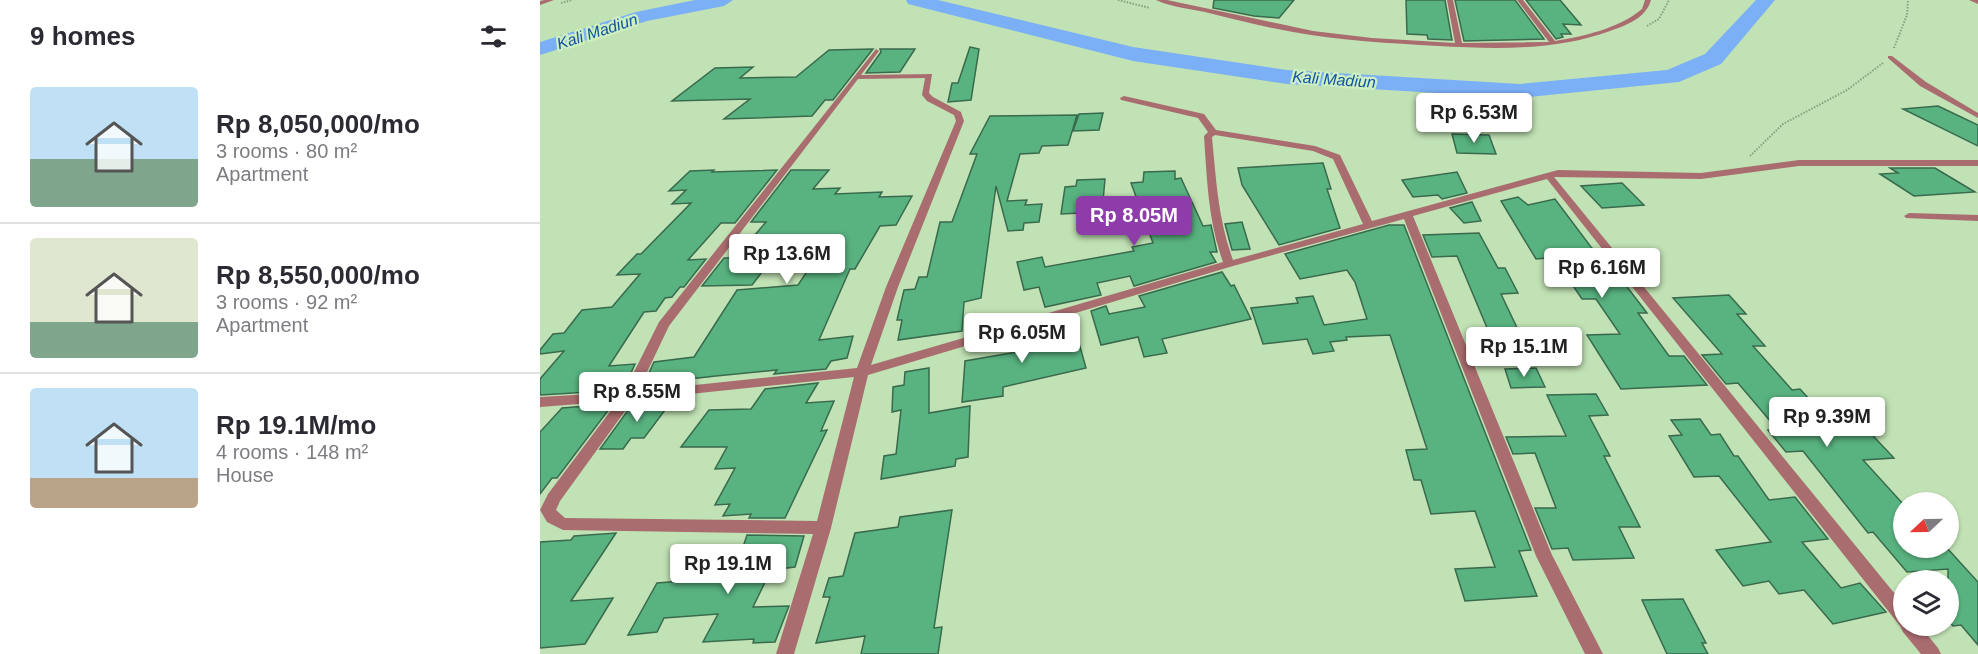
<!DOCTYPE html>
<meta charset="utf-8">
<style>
body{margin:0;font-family:Arial,sans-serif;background:#f7f7f7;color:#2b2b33;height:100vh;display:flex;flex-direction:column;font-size:22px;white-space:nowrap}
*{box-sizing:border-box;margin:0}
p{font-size:20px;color:#7c7c81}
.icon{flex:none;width:33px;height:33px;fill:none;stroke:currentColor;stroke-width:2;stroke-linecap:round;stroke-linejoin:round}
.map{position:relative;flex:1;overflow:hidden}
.panel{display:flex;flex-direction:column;background:#fff;width:540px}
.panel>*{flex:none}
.needle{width:39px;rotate:248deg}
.tools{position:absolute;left:1353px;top:492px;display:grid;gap:12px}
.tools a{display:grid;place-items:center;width:66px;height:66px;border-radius:50%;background:#fff;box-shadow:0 2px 4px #0004;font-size:30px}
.price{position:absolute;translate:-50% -51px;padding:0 14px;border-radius:6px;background:#fff;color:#222;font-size:20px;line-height:39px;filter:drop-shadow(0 2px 3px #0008)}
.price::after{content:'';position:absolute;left:50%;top:36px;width:18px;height:14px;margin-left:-9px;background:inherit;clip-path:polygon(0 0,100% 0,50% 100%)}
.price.on{background:#8e3caa;color:#fff}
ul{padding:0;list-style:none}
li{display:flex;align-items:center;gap:18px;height:150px;padding:0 30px}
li+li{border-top:2px solid #e1e1e2}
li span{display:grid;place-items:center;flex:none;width:168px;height:120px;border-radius:6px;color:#555}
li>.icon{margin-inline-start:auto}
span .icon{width:72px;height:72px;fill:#fffc;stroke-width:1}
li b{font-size:26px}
h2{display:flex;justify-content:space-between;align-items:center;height:72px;padding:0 30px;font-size:26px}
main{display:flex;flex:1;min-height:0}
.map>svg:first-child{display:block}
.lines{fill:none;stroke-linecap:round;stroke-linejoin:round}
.river{fill:#7cb0f6;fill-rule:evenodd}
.building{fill:#59b380;stroke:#396a4d;stroke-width:1.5}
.path{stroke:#87a17c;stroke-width:2;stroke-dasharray:1.5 1.5;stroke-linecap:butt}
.minor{fill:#a96c6f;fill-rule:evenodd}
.labels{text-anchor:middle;stroke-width:4.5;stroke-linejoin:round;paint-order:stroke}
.far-water-label{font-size:16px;font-style:italic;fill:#1154a6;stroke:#ceefc0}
</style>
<main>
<section class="panel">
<h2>9 homes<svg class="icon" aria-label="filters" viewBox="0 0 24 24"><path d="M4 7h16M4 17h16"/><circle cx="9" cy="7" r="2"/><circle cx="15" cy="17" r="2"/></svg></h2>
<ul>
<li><span style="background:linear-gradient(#bfe0f5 60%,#7fa58c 0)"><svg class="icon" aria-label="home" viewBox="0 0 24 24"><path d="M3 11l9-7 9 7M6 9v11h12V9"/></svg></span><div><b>Rp 8,050,000/mo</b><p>3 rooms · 80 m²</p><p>Apartment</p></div></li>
<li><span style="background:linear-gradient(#dfe7d0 70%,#7fa58c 0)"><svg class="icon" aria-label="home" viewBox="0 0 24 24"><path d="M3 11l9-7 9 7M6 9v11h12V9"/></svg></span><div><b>Rp 8,550,000/mo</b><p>3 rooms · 92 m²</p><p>Apartment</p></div></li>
<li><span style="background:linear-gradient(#bfe0f5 75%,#b9a48a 0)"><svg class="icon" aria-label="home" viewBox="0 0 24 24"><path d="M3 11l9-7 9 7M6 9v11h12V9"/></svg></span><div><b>Rp 19.1M/mo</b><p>4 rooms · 148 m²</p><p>House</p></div></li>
</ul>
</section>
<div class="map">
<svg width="1438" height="654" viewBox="0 0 1438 654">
<rect width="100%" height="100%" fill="#c1e2b4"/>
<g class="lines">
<path class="river" d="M155,0H193L184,6L107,21L0,55V42L96,12Z
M366,0H398L593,47L747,70L980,84L1127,70L1165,54L1216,0H1235L1181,64L1139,82L980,98L747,84L593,61L368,4Z"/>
</g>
<path class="building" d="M674,0H754L739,18L714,16L673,8Z
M866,0H905L912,40L888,39L887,35L867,34Z
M915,0H975L1004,39L924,41Z
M986,0H1020L1041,25L1023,24L1031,34H1021L1023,37L1016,39Z
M430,47L439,49L431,100L408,102L412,83H418Z
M333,49L293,100H285L272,116L184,119L210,99L132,101L175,68L213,67L200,78L256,77L289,50Z
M340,49H375L360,72L326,73L341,52Z
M1398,106L1438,125V146L1363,109Z
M563,113L559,130L533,131L539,114Z
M537,115L528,145L502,146L499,153L480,154L467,201L487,200L485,205L502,204L499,222L484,223L483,230L468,231L456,186L441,298L424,302L422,331L358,340L362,320H357L364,290L375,289L379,277H387L400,222H412L437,154H430L450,116Z
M912,134L949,135L956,154L917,153Z
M783,163L791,189H787L800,228L739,245L702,185L698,168Z
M1350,168H1395L1435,192L1374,196L1340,174L1358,173Z
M174,170L172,172L237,170L195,223H181L148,260L166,259L144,287H140L132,297L125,298L116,311L104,312L69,366L95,364L83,390L0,395V379L24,351L0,354V350L13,334L24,333L42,310L72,307L100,274L77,275L97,254H101L151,203L132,204L146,190L129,191L150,171Z
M251,170H289L273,189L300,188L295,194L342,192L339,197L372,196L356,225L340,226L315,269H310L279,340L313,336L307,358L291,361L286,369L234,374L237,370L176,376L149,379L145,384L102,388L114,362L154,357L197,290L258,285L289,239L247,240L212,285L162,286L184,258H195L226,222H211Z
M635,171V179L641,178L663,226L671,225L677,252H670L676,262L594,286L590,276L557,283L561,295L505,307L499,287L484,290L477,262L502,257L505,267L594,251L592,247L613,243L591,183L603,182L604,172Z
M917,172L927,193L902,199L898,195L873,197L862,180Z
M565,179L562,212L521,214L525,187L536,186L537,180Z
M1082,183L1104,205L1062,208L1041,186Z
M978,197L988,205L1015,199L1051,247L1061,258H1065L1107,313H1098L1129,356H1144L1167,385L1081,389L1047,335L1080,334L1056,299H1042L1023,271H1016L1007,258L996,259L961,201Z
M932,202L941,221L924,223L910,208Z
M702,222L710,249L692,250L685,224Z
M849,225H864L991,550L979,551L997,596L925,601L915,569L955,567L935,511L891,514L881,480H874L866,450L887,449L850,335L806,337L807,340L790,342L794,351L773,354L767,339L723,344L711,308L758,303L756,298L773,296L784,325L827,319L815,282L807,270L760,279L745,254Z
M939,233L958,268H965L978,293L961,294L980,334L950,335L917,256L892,257L883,235Z
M682,272L691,286L694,285L711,319L622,339L627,353L604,357L598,337L561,345L551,311L566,306L569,314L605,307L599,296Z
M1189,295L1206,314H1197L1225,346H1213L1252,390L1260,389L1292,424L1320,422L1354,458L1323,460L1364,505V548H1407L1438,582V645L1421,625L1413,626L1408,620V569L1367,572L1333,532L1328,533L1263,451L1246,452L1228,430L1237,429L1198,383L1186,384L1162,355L1182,354L1133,298Z
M520,323L526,345L539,343L546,368L463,387V396L422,402L425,361L483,351L480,332Z
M389,368V413L430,406L428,457L416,459L415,466L341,479L344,456L356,454L361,410L352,412L353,387L364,385L365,372Z
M996,368L1005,387L971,388L965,369Z
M278,383L266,403L294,401L281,431L287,430L245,518H209L211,514L183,516L190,504L175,505L195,468L175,469L187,447H141L169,410L211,409L225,389Z
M1056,394L1068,415L1049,416L1070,456H1064L1100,527H1079L1094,558L1033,560L1028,548L1012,549L995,508H1016L995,453L973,454L966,437L1026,436L1007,395Z
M134,398L104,438H91L83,449H60L94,402Z
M73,404L17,478H12L0,494V432L22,408Z
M1160,419L1171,435L1180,434L1194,456H1198L1229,500L1255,497L1288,539L1262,542L1301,588L1320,583L1346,612L1293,624L1264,590L1239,594L1229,581L1203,586L1176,550L1231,542L1179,476L1154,477L1129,436L1142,435L1131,420Z
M412,510L394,628L402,627L398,654H321L325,636L276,643L290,597H283L289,578L303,576L315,533L358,527L360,517Z
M76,533L31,601L73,598L45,644L0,648V542L31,540L34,536Z
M207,535L264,536L255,567L231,570L213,607L249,606L235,642L213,643L214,639L163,642L178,614L124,618L117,632L88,635L117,583L193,577Z
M1143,599L1166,643H1162L1168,654H1127L1102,600Z"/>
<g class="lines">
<path class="path" d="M578,0L610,8
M21,3L32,0
M1107,26L1119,19L1129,0
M1354,48L1367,15L1368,0
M1210,156L1243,124L1307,90L1343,63"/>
<path class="minor" d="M5,0H14L0,5V1Z
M616,0H627L773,31L832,38L915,43L907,0H913L922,43L1009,42L977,0H983L1015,41C1044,36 1078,29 1102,9L1105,0H1111C1106,18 1087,25 1070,31C1015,51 955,49 898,46C850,43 801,41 753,32C725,27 697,20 669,13C652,9 631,7 616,0Z
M1429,0H1438V4Z
M336,49L339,51L321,75L392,74L389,93L393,97L421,112L424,121L358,287L331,365L683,262C668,221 667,179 664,136L668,132L658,118L581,100L580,98L584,96L664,114L676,130L775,146L800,155L832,221L1018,170L1161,173L1259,160H1438V166H1259L1161,179L1014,177L1364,605V626H1380L1398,648L1401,654H1381L1363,632L1360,626L1007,179L873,216L1012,555L1063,654H1045L996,556L864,219L693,266L328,375L291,528L254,654H236L273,534L23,530L7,522L0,510L8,494L78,401L0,407V397L84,392L119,322ZM385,78L382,95L387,101L414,115L416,121L346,287L317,368L98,391L129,326L318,79ZM675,135L773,151L793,159L823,224L693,260C678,220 676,178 672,137ZM314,377L277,521L25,518L16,510L20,501L93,400Z
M1348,56H1352L1386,82L1438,113V118L1380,86L1348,58Z
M1369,213L1438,215V221L1366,218L1364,216Z"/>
</g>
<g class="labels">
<g class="far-water-label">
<text transform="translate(57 31) rotate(-18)" y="6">Kali Madiun</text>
<text transform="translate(794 79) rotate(4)" y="6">Kali Madiun</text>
</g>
</g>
</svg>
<div class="tools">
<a><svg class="needle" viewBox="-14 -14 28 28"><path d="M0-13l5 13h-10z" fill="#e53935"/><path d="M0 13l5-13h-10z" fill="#7c7c81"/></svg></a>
<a><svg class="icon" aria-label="layers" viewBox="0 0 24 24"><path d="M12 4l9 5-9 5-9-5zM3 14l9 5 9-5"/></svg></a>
</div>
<b class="price" style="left:934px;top:144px">Rp 6.53M</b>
<b class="price on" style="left:594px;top:247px">Rp 8.05M</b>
<b class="price" style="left:247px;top:285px">Rp 13.6M</b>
<b class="price" style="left:1062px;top:299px">Rp 6.16M</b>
<b class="price" style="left:482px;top:364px">Rp 6.05M</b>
<b class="price" style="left:984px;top:378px">Rp 15.1M</b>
<b class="price" style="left:97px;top:423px">Rp 8.55M</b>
<b class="price" style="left:1287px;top:448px">Rp 9.39M</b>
<b class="price" style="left:188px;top:595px">Rp 19.1M</b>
</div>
</main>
